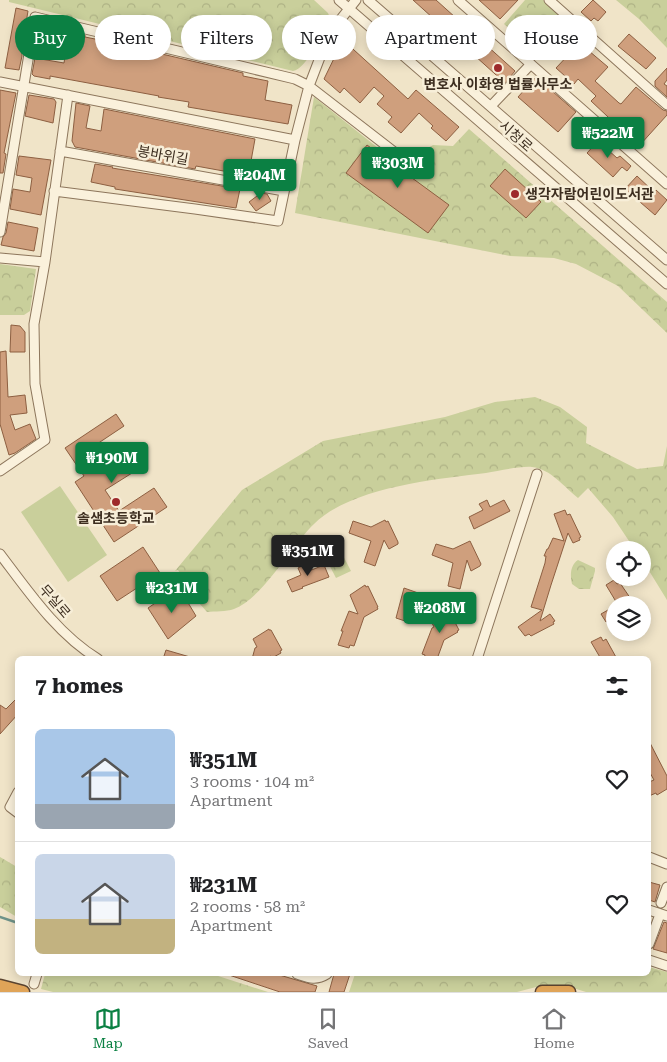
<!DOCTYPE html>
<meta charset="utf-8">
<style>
body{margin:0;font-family:"Roboto Serif","Noto Sans KR",serif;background:#f2f2f2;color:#202124;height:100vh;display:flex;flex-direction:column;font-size:19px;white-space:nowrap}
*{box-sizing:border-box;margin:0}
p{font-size:16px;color:#757577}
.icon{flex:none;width:28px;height:28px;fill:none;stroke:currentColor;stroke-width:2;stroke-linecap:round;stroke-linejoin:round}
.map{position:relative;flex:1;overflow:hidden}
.details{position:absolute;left:15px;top:656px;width:636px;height:320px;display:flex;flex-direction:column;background:#fff;border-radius:8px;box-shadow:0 2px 12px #0003}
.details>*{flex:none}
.top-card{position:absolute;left:15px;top:15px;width:638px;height:45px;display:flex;gap:10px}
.fabs{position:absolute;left:606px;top:541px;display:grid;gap:10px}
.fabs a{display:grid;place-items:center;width:45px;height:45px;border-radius:50%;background:#fff;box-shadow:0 2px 12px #0003;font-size:25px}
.price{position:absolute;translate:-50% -42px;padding:0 11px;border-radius:5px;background:#0b8043;color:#fff;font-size:16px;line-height:32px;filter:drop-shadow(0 1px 2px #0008)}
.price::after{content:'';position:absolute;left:50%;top:30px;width:15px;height:11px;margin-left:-8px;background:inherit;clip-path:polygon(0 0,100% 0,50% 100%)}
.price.selected{background:#222;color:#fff}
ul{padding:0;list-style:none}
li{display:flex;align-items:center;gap:15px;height:125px;padding:0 20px}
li+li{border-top:1px solid #e0e0e0}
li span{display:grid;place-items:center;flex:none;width:140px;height:100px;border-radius:8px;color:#555}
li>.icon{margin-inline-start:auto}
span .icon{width:60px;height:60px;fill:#fffc;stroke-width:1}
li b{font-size:21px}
h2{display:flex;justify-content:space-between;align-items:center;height:60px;padding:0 20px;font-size:21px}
.chip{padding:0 18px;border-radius:22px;background:#fff;box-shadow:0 2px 12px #0003;font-size:18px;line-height:45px}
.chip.selected{background:#0b8043;color:#fff}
.tab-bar{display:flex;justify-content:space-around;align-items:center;height:70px;border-top:1px solid #e0e0e0;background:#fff;font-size:14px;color:#757577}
.tab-bar a{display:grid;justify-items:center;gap:2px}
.tab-bar .selected{color:#0b8043}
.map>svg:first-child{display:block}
.forest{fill:url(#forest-crowns)}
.pitch{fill:#c9cf9b}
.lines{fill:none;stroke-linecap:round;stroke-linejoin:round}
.stream{stroke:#6f938a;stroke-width:2.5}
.building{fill:#cf9f7d;stroke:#8d5f41}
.minor-casing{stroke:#8d765c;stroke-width:11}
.highway-casing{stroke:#5b4430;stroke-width:15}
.minor{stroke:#faf1dc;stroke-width:9}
.highway{stroke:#e0a458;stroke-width:12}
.poi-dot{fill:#9e2a2b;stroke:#f7eed8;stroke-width:2}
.labels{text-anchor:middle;stroke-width:5;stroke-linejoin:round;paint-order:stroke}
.poi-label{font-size:14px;font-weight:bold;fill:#3d2e20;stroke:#f7eed8}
.street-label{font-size:14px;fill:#3d2e20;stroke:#f7eed8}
</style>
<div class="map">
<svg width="667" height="992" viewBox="0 0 667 992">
<defs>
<pattern id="forest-crowns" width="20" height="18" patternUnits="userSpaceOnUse" patternTransform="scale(1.25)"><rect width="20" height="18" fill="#c9cf9b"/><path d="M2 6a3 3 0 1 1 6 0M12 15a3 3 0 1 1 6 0" fill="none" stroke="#aeb285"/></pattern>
</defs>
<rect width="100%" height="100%" fill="#f0e4c8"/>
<path class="forest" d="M9,0H314L328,13L330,18C323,31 307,69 293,71L9,2Z
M525,0H543L574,27L545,60L504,24Z
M616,0H667V48L639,19Z
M314,97L407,171L424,150L433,145L453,146L469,129L667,302V333L618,286L576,264L554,258L510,256L295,213Z
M0,264L36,269L30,311L24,315H0Z
M535,397L560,407L587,427L586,443L637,469L663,466L667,446V600L643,561L642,550H635L613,517L588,488L578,498C564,487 551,469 532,467C520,466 499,471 486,473C437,479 351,487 314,524C291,546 263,598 234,609C226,612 215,611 207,612L199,603L178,570L175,571L242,490L323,441L445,417L495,402Z
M336,542L351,571L336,578L322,551Z
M578,560L595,568V571L590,589H579L572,584C570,576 570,565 578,560Z
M0,857L17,867V917L0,907Z
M649,967L667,972V992H586L573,988L540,986L517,992H349L355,974H649Z
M45,974H212L268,992H53L41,989Z"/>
<path class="pitch" d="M60,486L107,555L68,582L21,512Z"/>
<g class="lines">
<path class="stream" d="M0,917L18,923"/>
</g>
<path class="building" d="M413,0H436L515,71L505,83Z
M479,0H518L500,19Z
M593,0L606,12L598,21L594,18L591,21L581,12Z
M16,8L28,11L22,47V56L19,70L5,68Z
M41,25L85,35V37L110,42V44L149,51L243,73V76L268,81L265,100L292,105L288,124L188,107L189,102L158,97L159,96L50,76V79L34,76L32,74L35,58L64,63L66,50L37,45Z
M629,34L656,58L646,69L618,46Z
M343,40L408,99L416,90L459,127L446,141L431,128L433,126L419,113L401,133L388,122L392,117L377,104L384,96L374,87L360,103L344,88L340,93L324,79Z
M576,40L608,67L595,81L619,103L621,104L636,87L663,110L667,111V115L639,146L591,101L596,96L578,79L574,84L556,68L573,50L570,47Z
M667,68V80L664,84L667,86V97L655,86V81Z
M536,77L576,112L558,132L518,97Z
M0,90L16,93L4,153L6,154L3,173H0Z
M29,95L54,99L56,102L53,123L25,116Z
M76,103L90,106L86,128L101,131L104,109L255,139L251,161L277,165L275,181L228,174L229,172L196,166L195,169L75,147L72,141Z
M598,141L617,158L620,156L631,166L627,171L622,167L613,177L587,153Z
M367,145L449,205L428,233L346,173Z
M19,156L51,160L41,215L10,209L13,189L30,192L32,178L16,175Z
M95,164L113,167L112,168L240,189L236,208L115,189V187L91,182Z
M505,169L541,202L526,218L490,186Z
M637,176L654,192L656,190L667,200L655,215L625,189Z
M261,193L267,194L271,201L256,211L249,202Z
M8,222L38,228L34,251L1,245L3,237L6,233Z
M11,325L20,326L25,332V352H10Z
M6,351L8,397L25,395L27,413L10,415L15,430L30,424L36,439L15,453L9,455L0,424V352Z
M116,414L124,426L82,454L94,473L128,450L140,468L105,490L119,511L154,488L167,507L114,542L75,482L84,476L65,448Z
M487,500L490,507L504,500L510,511L474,529L469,517L483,510L479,504Z
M565,510L567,515L570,514L581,537L579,538L580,540L573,543L568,533L551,585L540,621L550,614L555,621L553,622L554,624L531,636L529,634L525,636L518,627L542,610L531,607L545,563L546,556H544L547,549H548L553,538L564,541L554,514Z
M385,520L386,522L388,521L398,542V544L389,549L384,540L375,566L364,562L371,541L349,533L353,521L371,527Z
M470,541L481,564L480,566L471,571L467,560L460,589L448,586L453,563L432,555L436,544L453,549Z
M143,547L160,573L117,601L100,576Z
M306,564L309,571L324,565L329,577L302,587L303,588L292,592L287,581L301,575L298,568Z
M614,580L617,584L620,583L635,605H618L606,585Z
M365,585L366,587L368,586L378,607H377L378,609L364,617L354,646L350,645L349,648L338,645L343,631H341L349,611L358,614L350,595Z
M404,588L421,594L411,623L396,618Z
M173,591L187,601L196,616L168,639L148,608Z
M615,606V627L610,620L606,622L601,614Z
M446,608L448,609L459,630L457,631L458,632L444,640L437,659H424L425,655L422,654L432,628L434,627L430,619Z
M269,629V630H271L282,650L280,651L281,653L272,658L271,656L266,659H252L255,648L257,647L253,639Z
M601,637L603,641L606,639L617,659H601L591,642Z
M166,650L190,657L189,659H163Z
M18,697V714L0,734V705L6,709Z
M649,741L667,776V789L657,795L656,793L649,796V782L654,780L649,771Z
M649,882L660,885L655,902L649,900Z
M664,922L667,923V953L653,949Z
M229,974H276L317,986L315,992H280L229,975Z
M334,974H350L344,992H329Z"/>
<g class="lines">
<g class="minor-casing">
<path id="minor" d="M339,0L667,284
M368,0L667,260
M458,0L667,184
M549,0L667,105
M0,82L295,140
M491,106L531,64
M60,151L284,191
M54,191L195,209L278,221L295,140L309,86L329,34L356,0
M0,232L35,17L295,79L309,86L406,161
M0,258L45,262
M0,471L45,440L35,384L34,324L45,262L68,95
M0,554C28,591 57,634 98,659
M477,659L537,474
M18,792L10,807L18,813
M649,857L667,864
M661,903L667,887
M649,910L667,916
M649,944L659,917
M649,960L667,966
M297,974C309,978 316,981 327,974
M34,984L37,974"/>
</g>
<g class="highway-casing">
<path id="highway" d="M0,986L23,992
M542,992H569"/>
</g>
<use href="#minor" class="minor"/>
<use href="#highway" class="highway"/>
</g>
<g class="poi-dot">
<circle cx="498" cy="68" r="5"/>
<circle cx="515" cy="194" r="5"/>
<circle cx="116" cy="502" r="5"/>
</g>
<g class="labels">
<g class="poi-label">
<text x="498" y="89">변호사 이화영 법률사무소</text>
<text x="525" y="199" text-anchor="start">생각자람어린이도서관</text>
<text x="116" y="523">솔샘초등학교</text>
</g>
<g class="street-label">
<text transform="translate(516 136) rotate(41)" y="5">시청로</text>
<text transform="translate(163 155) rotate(10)" y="5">봉바위길</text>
<text transform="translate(55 601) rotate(49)" y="5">무실로</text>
</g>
</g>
</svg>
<div class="fabs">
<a><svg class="icon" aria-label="locate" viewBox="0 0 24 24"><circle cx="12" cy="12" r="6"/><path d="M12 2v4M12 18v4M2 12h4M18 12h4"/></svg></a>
<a><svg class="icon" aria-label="layers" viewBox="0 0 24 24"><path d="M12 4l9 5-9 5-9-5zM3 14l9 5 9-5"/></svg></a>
</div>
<b class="price" style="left:608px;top:159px">₩522M</b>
<b class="price" style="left:398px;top:189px">₩303M</b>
<b class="price" style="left:260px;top:201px">₩204M</b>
<b class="price" style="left:112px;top:484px">₩190M</b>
<b class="price selected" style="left:308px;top:577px">₩351M</b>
<b class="price" style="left:172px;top:614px">₩231M</b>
<b class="price" style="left:440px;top:634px">₩208M</b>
<div class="top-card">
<a class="chip selected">Buy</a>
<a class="chip">Rent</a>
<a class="chip">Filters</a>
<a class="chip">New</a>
<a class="chip">Apartment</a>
<a class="chip">House</a>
</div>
<section class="details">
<h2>7 homes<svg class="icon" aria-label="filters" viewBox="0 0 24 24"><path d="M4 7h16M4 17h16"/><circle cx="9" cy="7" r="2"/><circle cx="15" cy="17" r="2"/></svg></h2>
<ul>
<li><span style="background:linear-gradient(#a9c7e8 75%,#9aa5b1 0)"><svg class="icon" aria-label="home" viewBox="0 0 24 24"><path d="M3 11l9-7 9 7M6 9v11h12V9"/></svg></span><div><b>₩351M</b><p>3 rooms · 104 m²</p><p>Apartment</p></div><svg class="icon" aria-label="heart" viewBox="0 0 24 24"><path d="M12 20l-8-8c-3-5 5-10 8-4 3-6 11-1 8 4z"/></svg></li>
<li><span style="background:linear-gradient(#c9d6e8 65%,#c2b280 0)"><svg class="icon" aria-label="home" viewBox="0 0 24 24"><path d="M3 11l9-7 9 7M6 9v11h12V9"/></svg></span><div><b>₩231M</b><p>2 rooms · 58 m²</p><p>Apartment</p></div><svg class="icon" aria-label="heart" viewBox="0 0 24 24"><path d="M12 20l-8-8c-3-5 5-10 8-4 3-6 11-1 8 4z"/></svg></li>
</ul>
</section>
</div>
<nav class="tab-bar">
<a class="selected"><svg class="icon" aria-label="map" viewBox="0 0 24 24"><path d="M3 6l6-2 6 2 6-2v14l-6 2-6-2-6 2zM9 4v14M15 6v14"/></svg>Map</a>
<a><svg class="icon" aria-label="saved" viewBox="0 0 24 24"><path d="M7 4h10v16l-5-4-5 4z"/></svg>Saved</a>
<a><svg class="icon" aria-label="home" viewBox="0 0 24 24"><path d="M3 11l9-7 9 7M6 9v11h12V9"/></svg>Home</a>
</nav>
